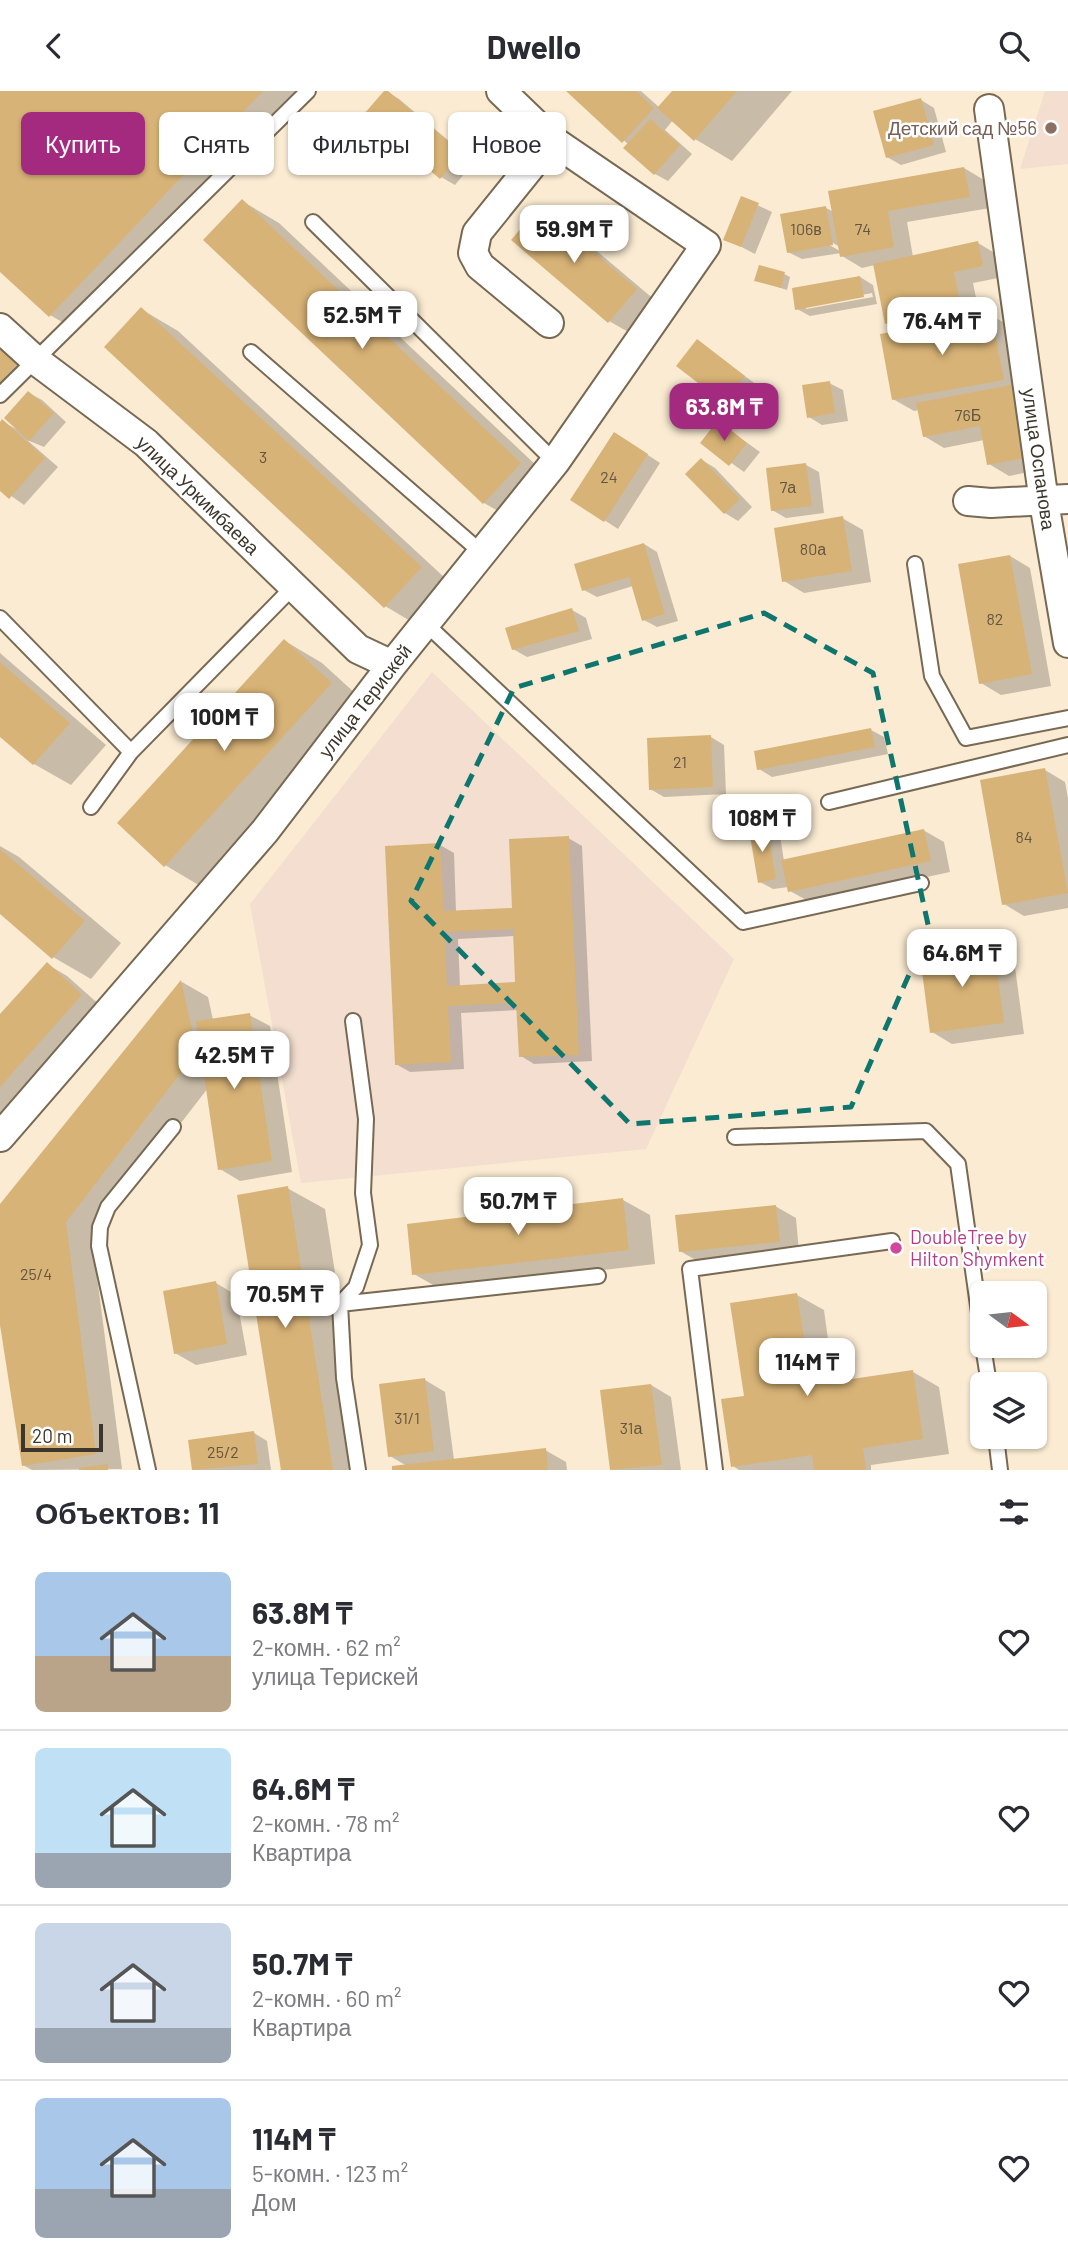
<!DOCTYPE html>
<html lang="ru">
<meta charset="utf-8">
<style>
body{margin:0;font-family:Barlow,sans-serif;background:#f2f2f3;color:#2b2b33;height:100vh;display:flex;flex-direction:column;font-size:26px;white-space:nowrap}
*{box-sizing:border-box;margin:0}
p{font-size:23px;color:#7c7c81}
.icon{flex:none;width:38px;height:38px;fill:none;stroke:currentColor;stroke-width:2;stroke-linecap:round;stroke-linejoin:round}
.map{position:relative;height:1379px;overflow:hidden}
.panel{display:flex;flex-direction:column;background:#fff;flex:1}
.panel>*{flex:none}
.hud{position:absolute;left:21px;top:21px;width:700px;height:63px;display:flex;gap:14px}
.needle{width:46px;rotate:105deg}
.fabs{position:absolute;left:970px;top:1190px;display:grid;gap:14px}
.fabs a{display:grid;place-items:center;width:77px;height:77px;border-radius:10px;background:#fff;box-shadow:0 2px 5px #0004;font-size:35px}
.scale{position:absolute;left:21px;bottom:18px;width:82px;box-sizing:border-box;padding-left:7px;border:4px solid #3c362c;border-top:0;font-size:19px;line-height:24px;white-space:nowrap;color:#3c362c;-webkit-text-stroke:5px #fff;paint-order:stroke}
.price{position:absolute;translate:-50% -60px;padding:0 16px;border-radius:14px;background:#fff;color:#222;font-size:23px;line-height:46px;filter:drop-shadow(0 2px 4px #0008)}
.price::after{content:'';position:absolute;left:50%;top:42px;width:21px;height:16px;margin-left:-10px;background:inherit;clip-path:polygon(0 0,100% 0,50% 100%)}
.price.active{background:#a42a7f;color:#fff}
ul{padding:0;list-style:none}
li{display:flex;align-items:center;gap:21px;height:175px;padding:0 35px}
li+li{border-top:2px solid #e1e1e2}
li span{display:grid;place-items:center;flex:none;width:196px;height:140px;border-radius:10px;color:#555}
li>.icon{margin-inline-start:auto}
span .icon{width:84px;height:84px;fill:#fffc;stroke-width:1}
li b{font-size:30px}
h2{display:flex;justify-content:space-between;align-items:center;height:84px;padding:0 35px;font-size:30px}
.pill{padding:0 24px;border-radius:10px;background:#fff;box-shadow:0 2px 5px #0004;font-size:24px;line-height:63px}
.pill.active{background:#a42a7f;color:#fff}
header{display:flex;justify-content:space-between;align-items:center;height:91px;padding:0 35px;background:#fff;font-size:32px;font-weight:700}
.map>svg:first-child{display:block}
.education{fill:#f3ded0}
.shadow{fill:#0003;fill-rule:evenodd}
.building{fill:#d8b377;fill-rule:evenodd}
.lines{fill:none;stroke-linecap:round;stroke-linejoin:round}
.lane-casing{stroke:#776953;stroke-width:18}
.street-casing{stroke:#776953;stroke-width:32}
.lane{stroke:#fff;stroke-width:14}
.street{stroke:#fff;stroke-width:28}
.marked{fill:none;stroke:#0f766e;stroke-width:5;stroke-dasharray:14 9;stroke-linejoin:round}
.education-dot{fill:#8d6e63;stroke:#fff;stroke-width:2.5}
.hotel-dot{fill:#d1479c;stroke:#fff;stroke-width:2.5}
.labels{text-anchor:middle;stroke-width:5;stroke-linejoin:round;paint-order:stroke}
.number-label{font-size:16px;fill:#63553f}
.education-label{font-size:19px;fill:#785e54;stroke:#fff;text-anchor:end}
.street-label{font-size:19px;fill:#3c362c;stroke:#fff}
.hotel-label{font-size:19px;fill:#b23c85;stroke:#fff;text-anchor:start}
</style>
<header><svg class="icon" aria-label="back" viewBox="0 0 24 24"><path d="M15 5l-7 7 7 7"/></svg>Dwello<svg class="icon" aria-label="search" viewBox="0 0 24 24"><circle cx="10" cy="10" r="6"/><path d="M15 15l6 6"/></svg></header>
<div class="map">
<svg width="1068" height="1379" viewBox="0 0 1068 1379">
<rect width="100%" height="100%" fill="#faebd2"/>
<path class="education" d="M1045,0H1068V73L1020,78Z
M432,581L734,868L646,1058L301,1092L250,813Z"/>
<path class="shadow" d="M0,0H304L76,239L50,224L0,178Z
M386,0L399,8L474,71L455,94L441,86Z
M568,0H641L660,17L674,0H792L732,70L695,48L673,29L665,39L692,63L668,90L655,83L629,54Z
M921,9L934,17L946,61L901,74L887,66Z
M964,77L984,89L990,117L907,131L913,166L978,152L998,164L1003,186L973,192L980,226L991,224L1011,236L1044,378L1009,385L989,373L984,349L944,357L924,345L919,319L914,320L893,308L902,241L887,231L875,174L862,177L842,165L841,162L802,168L788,161L826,117L834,121ZM826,148L840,156V160L824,151Z
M742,107L772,121L755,163L726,148Z
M242,110L279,132L557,394L521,433L484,412Z
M540,117L560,129L656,210L630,242L609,230Z
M784,183L790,186L787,199L756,189Z
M860,186L873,194L877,213L810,225L797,218ZM872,202L873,206L806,218V215Z
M141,218L178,240L458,499L422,537L385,515Z
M0,248L33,278L0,297Z
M697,250L757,294L738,319L678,275Z
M829,292L843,299L848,330L822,334L809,326Z
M29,302L42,309L66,331L44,356L27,349L58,376L24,414L0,397V333L3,331L18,339Z
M718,331L760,361L744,381L702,351Z
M628,351L660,372L618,438L572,408Z
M702,369L715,377L752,416L738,430L725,422Z
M806,374L819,381L824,422L786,427L772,419Z
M842,427L863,439L871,491L804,502L784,490Z
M644,453L657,461L678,530L657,536L644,529L633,495L597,506L584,499Z
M1010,465L1030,477L1051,595L1001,604L981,592Z
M572,519L586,527L592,548L527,566L513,558Z
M285,550L322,572L368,614L202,796L165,774Z
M0,562L106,654L71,694L34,673L0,643Z
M871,639L884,646L888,663L772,686L759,678Z
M711,646L724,654L726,703L664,706L650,698Z
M1045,679L1065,691L1068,707V817L1024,825L1004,813Z
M766,737L780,745L784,770L923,739L944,751L950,781L810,811L790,800L789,796L773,798L760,791Z
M568,747L582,755L592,970L534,973L521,965L518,919L461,922L464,978L410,981L396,973L440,754L454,762L456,821L514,818ZM515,845L517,893L460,896L458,848Z
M0,755L19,766L121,852L91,888L53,866L0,821Z
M993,857L1014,869L1024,943L952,953L932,941Z
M47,873L67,885L102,916L0,1030V926Z
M182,891L208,906L213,929L249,924L270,935L292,1081L240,1090L220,1078L208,997L92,1147L122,1378L32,1379L23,1374L0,1223V1116Z
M287,1097L325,1118L366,1379H282Z
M623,1109L650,1124L655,1173L440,1198L414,1183Z
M775,1115L796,1127L799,1161L701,1172L680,1160Z
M216,1192L236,1204L247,1264L196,1274L175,1262Z
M797,1204L824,1219L834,1292L913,1281L939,1296L949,1363L871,1374V1379H739L733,1375L746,1306Z
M425,1289L445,1301L454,1369L545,1359L566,1371L567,1379H394L407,1375L390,1365Z
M651,1294L671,1306L681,1379H612L602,1301Z
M254,1342L267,1350L271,1379H193L190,1350Z"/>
<path class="building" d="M0,0H263L49,226L0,181Z
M384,0H388L462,62L440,88L364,23Z
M566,0H636L654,17L622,52Z
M672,0H737L694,50L657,17Z
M921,7L934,54L886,67L873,20Z
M650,28L680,54L654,84L623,57Z
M964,76L970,106L888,120L894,156L840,166L828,100Z
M741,105L759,112L741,156L723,149Z
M242,108L521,372L483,413L203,149Z
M540,115L637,198L608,232L511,149Z
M826,115L833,154L787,162L780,123Z
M978,150L983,175L954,181L961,217L885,233L873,173Z
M759,174L785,181L781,197L754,190Z
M860,185L864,206L795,219L792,197Z
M141,216L422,476L384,517L104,256Z
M991,222L1004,289L892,309L880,243Z
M697,248L745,285L724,312L676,275Z
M0,251L20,269L0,292Z
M830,290L835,322L807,327L802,294Z
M1011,294L1025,367L987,374L980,335L923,346L916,312Z
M28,300L54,322L29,350L4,327Z
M2,328L45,367L9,408L0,400V331Z
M718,329L747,352L729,375L700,352Z
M614,341L648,363L604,431L570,409Z
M701,367L740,408L724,423L685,383Z
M806,372L812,415L771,420L766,377Z
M843,425L852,480L782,491L774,437Z
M644,452L665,523L642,530L629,486L582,500L574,473Z
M1010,464L1032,583L979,593L958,473Z
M572,517L579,540L512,559L505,537Z
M284,548L332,592L164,776L117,732Z
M0,571L70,632L33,674L0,646Z
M871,637L875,656L757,679L754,660Z
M711,644L713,696L649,699L647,647Z
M1045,677L1068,802L1002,814L980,689Z
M767,735L776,788L758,792L749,739Z
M924,738L931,770L788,801L781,769Z
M569,745L579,964L519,966L516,912L448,915L451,971L395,974L385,755L440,752L444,820L512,817L509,748ZM513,838L515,891L447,895L445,841Z
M0,758L85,830L52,868L0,823Z
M994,855L1004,932L930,942L920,865Z
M47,871L82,904L0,996V923Z
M181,889L197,961L66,1131L96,1363L22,1375L0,1234V1113Z
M250,922L272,1070L218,1079L196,930Z
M288,1095L333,1379H281L237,1104Z
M623,1107L629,1159L412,1184L407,1133Z
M776,1114L780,1151L679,1161L675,1124Z
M216,1190L227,1253L174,1263L163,1200Z
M797,1202L811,1294L913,1279L923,1348L863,1357L866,1379H814L812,1364L731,1376L721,1308L744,1305L730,1212Z
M425,1287L434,1360L388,1366L379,1293Z
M651,1293L662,1374L610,1379L600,1299Z
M254,1340L258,1373L192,1379L188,1349Z
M546,1357L548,1379H392V1375Z
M108,1373V1379H79V1377Z"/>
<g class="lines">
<g class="lane-casing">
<path id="lane" d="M313,131L555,371
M251,261L482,462
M0,304L308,0
M915,473L932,585L966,647L1068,627
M0,527L131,661
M425,532L743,831L921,792
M829,711L1068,654
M91,716L131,661L293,496
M735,1046L926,1040L958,1073L982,1243
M340,1213L356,1196L370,1154L363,1102L366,1028L353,930
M983,1255L989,1293
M996,1346L1000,1379
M148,1379L99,1155L100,1136L108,1116L173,1036
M358,1379L344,1287L340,1213L598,1185
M715,1379L690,1178L892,1150"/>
</g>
<g class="street-casing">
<path id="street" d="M989,18L1044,411L1068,552
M549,232L480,175L473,162L477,142L552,49
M0,237L34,268L146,352L358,558L392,574
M968,410L991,412L1068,408
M0,1046L265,740L392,574L555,371L706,154L552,49L501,0"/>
</g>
<use href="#lane" class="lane"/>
<use href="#street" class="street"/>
</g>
<path class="marked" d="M764,522L873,582L929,838L851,1016L630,1033L411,810L514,597Z"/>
<circle class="education-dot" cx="1051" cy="37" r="7"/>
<circle class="hotel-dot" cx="896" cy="1157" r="7"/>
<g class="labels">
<g class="number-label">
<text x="806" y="144">106в</text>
<text x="863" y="144">74</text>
<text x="968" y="330">76Б</text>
<text x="263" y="372">3</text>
<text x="609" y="392">24</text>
<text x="788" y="402">7а</text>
<text x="813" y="464">80а</text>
<text x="995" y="534">82</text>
<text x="680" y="677">21</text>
<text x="1024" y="752">84</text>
<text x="36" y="1189">25/4</text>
<text x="407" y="1333">31/1</text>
<text x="631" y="1343">31а</text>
<text x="223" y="1367">25/2</text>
</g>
<g class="education-label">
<text x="1037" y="44">Детский сад №56</text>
</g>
<g class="street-label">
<text transform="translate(1039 368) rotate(82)" y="7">улица Оспанова</text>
<text transform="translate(198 404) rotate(44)" y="7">улица Уркимбаева</text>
<text transform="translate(365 610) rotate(-52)" y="7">улица Терискей</text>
</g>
<g class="hotel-label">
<text x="910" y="1153">DoubleTree by<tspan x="910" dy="22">Hilton Shymkent</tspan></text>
</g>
</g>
</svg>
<div class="fabs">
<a><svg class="needle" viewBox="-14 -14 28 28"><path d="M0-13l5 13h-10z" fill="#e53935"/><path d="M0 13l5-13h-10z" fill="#7c7c81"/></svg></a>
<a><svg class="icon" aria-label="layers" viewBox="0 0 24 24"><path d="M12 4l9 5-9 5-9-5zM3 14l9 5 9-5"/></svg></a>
</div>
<div class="scale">20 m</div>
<b class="price" style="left:574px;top:174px">59.9M ₸</b>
<b class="price" style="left:362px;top:260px">52.5M ₸</b>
<b class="price" style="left:942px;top:266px">76.4M ₸</b>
<b class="price active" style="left:724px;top:352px">63.8M ₸</b>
<b class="price" style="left:224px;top:662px">100M ₸</b>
<b class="price" style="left:762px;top:763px">108M ₸</b>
<b class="price" style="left:962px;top:898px">64.6M ₸</b>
<b class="price" style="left:234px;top:1000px">42.5M ₸</b>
<b class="price" style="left:518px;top:1146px">50.7M ₸</b>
<b class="price" style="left:285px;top:1239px">70.5M ₸</b>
<b class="price" style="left:807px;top:1307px">114M ₸</b>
<div class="hud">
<a class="pill active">Купить</a>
<a class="pill">Снять</a>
<a class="pill">Фильтры</a>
<a class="pill">Новое</a>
</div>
</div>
<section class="panel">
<h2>Объектов: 11<svg class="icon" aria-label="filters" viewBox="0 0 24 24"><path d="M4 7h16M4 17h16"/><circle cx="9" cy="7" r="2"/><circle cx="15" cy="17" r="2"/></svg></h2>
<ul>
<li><span style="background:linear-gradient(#a9c7e8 60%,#b9a48a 0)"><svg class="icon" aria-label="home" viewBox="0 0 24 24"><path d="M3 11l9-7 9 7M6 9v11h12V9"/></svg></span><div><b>63.8M ₸</b><p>2-комн. · 62 m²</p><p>улица Терискей</p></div><svg class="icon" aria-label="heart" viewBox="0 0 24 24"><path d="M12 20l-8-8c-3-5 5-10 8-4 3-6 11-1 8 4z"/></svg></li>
<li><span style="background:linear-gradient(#bfe0f5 75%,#9aa5b1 0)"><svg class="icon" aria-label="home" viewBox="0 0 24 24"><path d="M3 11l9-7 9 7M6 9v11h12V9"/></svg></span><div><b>64.6M ₸</b><p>2-комн. · 78 m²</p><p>Квартира</p></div><svg class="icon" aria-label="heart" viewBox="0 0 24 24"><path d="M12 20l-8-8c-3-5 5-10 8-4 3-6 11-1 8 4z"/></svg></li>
<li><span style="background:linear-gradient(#c9d6e8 75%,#9aa5b1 0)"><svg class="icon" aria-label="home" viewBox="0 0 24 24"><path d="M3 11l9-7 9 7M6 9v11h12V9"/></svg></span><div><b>50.7M ₸</b><p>2-комн. · 60 m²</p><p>Квартира</p></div><svg class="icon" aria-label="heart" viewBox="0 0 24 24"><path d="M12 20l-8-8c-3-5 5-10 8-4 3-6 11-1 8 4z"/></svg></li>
<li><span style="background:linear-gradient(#a9c7e8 65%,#9aa5b1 0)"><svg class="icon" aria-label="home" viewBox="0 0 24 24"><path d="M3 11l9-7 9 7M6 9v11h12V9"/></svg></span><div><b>114M ₸</b><p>5-комн. · 123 m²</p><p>Дом</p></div><svg class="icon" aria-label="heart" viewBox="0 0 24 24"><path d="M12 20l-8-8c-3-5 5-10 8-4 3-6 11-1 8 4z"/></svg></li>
</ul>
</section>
